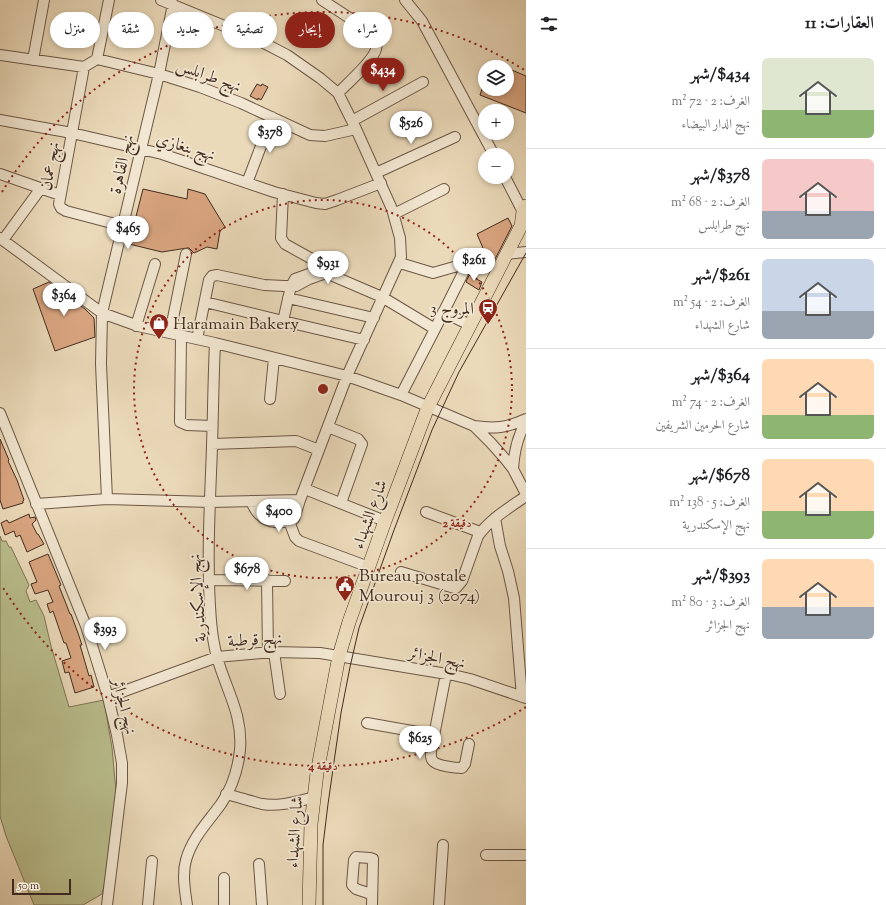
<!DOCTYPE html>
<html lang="ar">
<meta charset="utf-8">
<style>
body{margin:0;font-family:"Sorts Mill Goudy",Amiri,serif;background:#f2f2f2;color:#202124;direction:rtl;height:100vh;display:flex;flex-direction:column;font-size:15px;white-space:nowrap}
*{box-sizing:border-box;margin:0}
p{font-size:13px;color:#757577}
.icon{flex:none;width:22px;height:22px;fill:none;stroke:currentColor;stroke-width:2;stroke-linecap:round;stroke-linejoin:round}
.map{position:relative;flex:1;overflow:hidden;direction:ltr}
.sheet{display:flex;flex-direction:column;background:#fff;width:360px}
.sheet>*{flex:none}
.top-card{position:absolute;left:12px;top:12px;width:380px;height:36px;direction:rtl;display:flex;gap:8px}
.controls{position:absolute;left:478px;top:60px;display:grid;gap:8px}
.controls a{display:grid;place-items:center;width:36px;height:36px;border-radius:50%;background:#fff;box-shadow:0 2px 6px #0003;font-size:20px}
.scale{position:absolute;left:12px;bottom:10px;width:59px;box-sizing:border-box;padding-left:4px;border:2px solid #422b1f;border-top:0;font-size:11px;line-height:14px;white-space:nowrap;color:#422b1f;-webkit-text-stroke:3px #f2e7d2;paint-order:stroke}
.price{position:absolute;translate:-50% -34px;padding:0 9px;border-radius:14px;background:#fff;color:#222;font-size:13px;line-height:26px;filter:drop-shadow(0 1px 2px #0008)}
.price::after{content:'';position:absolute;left:50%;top:24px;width:12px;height:9px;margin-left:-6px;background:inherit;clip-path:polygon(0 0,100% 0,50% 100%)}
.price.current{background:#8f2418;color:#fff}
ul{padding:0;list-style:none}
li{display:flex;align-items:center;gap:12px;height:100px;padding:0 12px}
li+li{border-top:1px solid #e0e0e0}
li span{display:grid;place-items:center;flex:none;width:112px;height:80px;border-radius:6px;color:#555}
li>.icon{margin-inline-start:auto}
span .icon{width:48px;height:48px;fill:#fffc;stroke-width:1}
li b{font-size:17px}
h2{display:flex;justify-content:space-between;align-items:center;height:48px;padding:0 12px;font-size:17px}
.chip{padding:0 14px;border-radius:18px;background:#fff;box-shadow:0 2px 6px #0003;font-size:14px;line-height:36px}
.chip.current{background:#8f2418;color:#fff}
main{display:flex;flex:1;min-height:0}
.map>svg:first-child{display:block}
.green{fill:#babe8d;stroke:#7e7456}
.building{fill:#daa681;stroke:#422b1f}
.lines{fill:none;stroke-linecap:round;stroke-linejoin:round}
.minor-casing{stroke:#6c5746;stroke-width:12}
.major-casing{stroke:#422b1f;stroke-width:14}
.minor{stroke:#f2e7d2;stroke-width:10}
.major{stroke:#ebdaba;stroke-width:13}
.tram{stroke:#422b1f;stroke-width:1}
.ring{fill:none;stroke:#8f2418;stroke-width:2;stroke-dasharray:2 4}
.labels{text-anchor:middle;stroke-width:3.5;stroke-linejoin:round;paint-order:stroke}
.street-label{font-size:17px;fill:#422b1f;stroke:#f2e7d2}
.poi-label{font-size:17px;fill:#422b1f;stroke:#f2e7d2;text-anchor:start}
.centre{fill:#8f2418;stroke:#f2e7d2;stroke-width:2}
.ring-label{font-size:12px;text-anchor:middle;font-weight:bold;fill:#8f2418;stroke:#f2e7d2;stroke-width:3.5;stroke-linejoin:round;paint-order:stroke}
</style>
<main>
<section class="sheet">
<h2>العقارات: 11<svg class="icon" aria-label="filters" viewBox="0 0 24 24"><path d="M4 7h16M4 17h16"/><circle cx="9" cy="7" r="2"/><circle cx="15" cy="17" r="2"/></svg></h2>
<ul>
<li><span style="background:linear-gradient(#dfe7d0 65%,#8fb573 0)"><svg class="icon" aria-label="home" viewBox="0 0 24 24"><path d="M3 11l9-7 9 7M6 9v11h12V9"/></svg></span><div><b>$434/شهر</b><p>الغرف: 2 · 72 m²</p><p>نهج الدار البيضاء</p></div></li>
<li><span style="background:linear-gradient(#f6c9c9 65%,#9aa5b1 0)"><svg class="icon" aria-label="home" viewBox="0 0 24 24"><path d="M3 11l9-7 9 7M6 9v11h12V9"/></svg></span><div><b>$378/شهر</b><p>الغرف: 2 · 68 m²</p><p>نهج طرابلس</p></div></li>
<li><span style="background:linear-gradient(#c9d6e8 65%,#9aa5b1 0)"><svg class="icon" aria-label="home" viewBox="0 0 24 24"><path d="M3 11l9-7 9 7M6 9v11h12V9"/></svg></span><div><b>$261/شهر</b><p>الغرف: 2 · 54 m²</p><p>شارع الشهداء</p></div></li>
<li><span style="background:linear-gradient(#ffd9b3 70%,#8fb573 0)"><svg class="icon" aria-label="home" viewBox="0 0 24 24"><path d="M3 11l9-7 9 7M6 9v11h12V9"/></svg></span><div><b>$364/شهر</b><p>الغرف: 2 · 74 m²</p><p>شارع الحرمين الشريفين</p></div></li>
<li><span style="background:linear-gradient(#ffd9b3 65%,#8fb573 0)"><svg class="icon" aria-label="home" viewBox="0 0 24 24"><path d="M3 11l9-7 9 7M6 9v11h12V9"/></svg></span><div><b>$678/شهر</b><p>الغرف: 5 · 138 m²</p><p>نهج الإسكندرية</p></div></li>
<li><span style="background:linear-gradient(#ffd9b3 60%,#9aa5b1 0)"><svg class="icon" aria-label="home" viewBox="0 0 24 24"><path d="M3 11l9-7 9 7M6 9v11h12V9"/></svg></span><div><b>$393/شهر</b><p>الغرف: 3 · 80 m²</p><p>نهج الجزائر</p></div></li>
</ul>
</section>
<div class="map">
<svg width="526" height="905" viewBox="0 0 526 905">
<rect width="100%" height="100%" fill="#ebdaba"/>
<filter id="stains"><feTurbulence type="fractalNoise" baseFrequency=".005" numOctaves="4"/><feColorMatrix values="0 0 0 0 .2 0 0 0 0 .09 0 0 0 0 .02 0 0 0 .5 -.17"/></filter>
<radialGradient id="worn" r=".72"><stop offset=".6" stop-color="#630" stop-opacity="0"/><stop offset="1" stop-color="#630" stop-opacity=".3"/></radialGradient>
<path class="green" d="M0,536L2,541H6L9,547H11L29,585L26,591L30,602L36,600L44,616L51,646L69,707L104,700L112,748L116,791L108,870L102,894L83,905H34L6,836L0,816Z"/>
<path class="building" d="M507,68L526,76V113L480,95L482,89H507Z
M257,84L261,86L262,84L268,87L261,100L258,98V100L250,96Z
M143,189L187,199L188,189L205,194L225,227L220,231L217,249L207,247L194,253L189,248H187L162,252L129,244Z
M508,218L512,226L491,267L477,234Z
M469,275L482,282L479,290L466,282Z
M49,282L85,309L94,318L95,337L55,351L33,289Z
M0,439L9,460L8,461L17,480L24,500L23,501V503L3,509L0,500Z
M29,514L30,518L35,517L36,520L32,524L37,534H38L44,544L27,552L20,535L16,537L14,531L5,535L1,523L7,520L9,523Z
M48,554L61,585L59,586L70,614H71L79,636L82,645H80L89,676L91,675L94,687L75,693L69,672L65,673L62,661L71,658L66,643H64L53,611L50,613L47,604L53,602L48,590L35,594L31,584L37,582L29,562Z"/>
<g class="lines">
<g class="minor-casing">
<path id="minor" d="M322,0L371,32C376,37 378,42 376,49C374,60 347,84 338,93
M405,0L422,21L494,155
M0,55L84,67L97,59L159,74L200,87L241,103L310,135L325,136L356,129
M97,59L109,0
M33,60L44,0
M84,67L59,204L61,208L66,211L123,226
M0,120L72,133L162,154L274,192L316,203L325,204L337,200L381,183
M352,121L423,82
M376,173L455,137
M0,174L60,195
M505,177L523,212L526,214
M247,183L272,117
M283,194L281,238L285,244L312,259L315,266L312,273L295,279L291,286L283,321L364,340
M394,214L444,189
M0,238L102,313L138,326L215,343L347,376L401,395L474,426L491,443L506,460L513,469L526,494
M3,240L41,188
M506,254L526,252
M400,263L433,273L468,263L435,329
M288,298L374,318
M205,302L283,321
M443,312L470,325
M136,326L155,264
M170,333L186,254
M181,336L180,422L187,425L212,426
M197,339L209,280L212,276L217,275L264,285L284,286H296L309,279L326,273L382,297L435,329L401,395
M270,399L274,358
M0,413L86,626L108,697L117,735L122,763V783L107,905
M474,426C495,429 506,428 526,419
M328,427L358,439L362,444L341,503
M212,444L296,441L319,450
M513,469C514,452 517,437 526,422
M305,489L385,521
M107,499L101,364L102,313L159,74L173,4
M251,501C253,506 256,512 260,515C268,524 284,524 294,519L300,500
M36,504L107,499L210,502L300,500L347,376L401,257L400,238L392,209L356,129L338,93L320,78L287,55L256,39L161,0
M426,512L480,532
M495,518L500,546L508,571L514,598L522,697
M289,521L295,537L299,541L369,567
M401,572L451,587L456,588L462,581L478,536C490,519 509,508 526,496
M209,580L285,581
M267,580L268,653
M274,652L280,694
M446,674L431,751C431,755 430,758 433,761C437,766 456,768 462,768L465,764L469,744
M108,697L217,657L272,652L320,653L453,675L470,679L526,698
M367,723L434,735
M226,794C238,797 250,801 262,804C280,807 298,801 315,797
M486,855H526
M259,864L262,905
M224,878V905
M371,894L356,889L352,885L354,860L356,857L370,858L373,859L372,905
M148,905L152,861
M187,905C185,891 182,874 186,860C192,838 208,822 221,804C232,788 238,769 240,750C243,714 226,690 217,657C214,646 212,633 211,621C207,572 209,522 211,473C213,430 213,386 215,343
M439,905L443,845"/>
</g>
<g class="major-casing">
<path id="major" d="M521,226L523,212L526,206
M309,905L311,824L317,773L339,656L349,622L385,521L428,407L521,226L526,219"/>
</g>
<use href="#minor" class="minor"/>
<use href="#major" class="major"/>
<path class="tram" d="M323,905V845L328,804L341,713L350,667L359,628L394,530L432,430L459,372L526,253"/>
</g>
<g class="ring">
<circle cx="323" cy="389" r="189"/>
<path d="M526 707A377 377 0 0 1 2 586M2 192A377 377 0 0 1 526 71"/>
</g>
<defs>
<g id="station-pin" transform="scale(1)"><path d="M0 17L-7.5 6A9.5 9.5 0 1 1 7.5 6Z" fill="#8f2418" stroke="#f2e7d2"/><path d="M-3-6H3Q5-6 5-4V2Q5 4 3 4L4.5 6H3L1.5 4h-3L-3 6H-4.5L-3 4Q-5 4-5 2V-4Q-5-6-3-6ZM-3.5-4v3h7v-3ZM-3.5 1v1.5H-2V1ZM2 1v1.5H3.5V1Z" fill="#fff"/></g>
<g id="shop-pin" transform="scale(1)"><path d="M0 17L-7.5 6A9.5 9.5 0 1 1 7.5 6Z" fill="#8f2418" stroke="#f2e7d2"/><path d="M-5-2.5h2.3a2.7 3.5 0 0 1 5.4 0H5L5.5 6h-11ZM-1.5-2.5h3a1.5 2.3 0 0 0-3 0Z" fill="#fff"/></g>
<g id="civic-pin" transform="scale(1)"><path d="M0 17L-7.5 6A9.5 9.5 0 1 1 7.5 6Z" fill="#8f2418" stroke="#f2e7d2"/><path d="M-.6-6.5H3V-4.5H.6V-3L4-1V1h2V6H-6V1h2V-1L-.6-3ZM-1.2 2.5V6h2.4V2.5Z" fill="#fff"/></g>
</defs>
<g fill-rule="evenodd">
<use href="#station-pin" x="488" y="308"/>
<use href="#shop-pin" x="159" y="323"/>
<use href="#civic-pin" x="345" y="585"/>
</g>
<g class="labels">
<g class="street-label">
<text transform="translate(209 75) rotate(20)" y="6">نهج طرابلس</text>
<text transform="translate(186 146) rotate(17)" y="6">نهج بنغازي</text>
<text transform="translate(121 164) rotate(-77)" y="6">نهج القاهرة</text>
<text transform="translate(49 166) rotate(-80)" y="6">نهج عمان</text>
<text transform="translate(369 514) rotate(-70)" y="6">شارع الشهداء</text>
<text transform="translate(197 598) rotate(-94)" y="6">نهج الإسكندرية</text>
<text transform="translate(255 639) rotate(-3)" y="6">نهج قرطبة</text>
<text transform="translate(437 657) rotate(11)" y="6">نهج الجزائر</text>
<text transform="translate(125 706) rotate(76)" y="6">نهج الجزائر</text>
<text transform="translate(294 832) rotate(-86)" y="6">شارع الشهداء</text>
</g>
<g class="poi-label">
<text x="474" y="314" text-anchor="end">المروج 3</text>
<text x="173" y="329">Haramain Bakery</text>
<text x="359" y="581">Bureau postale<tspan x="359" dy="20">Mourouj 3 (2074)</tspan></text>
</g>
</g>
<circle cx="323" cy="389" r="6" class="centre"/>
<g class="ring-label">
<text x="457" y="527">2 دقيقة</text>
<text x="323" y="770">4 دقيقة</text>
</g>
<rect width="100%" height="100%" filter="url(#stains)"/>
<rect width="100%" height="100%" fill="url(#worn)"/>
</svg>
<div class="controls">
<a><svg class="icon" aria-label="layers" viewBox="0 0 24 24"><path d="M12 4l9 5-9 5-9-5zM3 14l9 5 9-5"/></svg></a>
<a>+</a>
<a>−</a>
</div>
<div class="scale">50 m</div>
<b class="price current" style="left:383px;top:92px">$434</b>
<b class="price" style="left:411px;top:145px">$526</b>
<b class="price" style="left:270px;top:154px">$378</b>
<b class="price" style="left:128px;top:250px">$465</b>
<b class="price" style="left:474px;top:282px">$261</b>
<b class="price" style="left:328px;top:285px">$931</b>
<b class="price" style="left:64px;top:317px">$364</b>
<b class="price" style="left:279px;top:533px">$400</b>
<b class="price" style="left:247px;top:591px">$678</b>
<b class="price" style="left:105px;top:651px">$393</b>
<b class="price" style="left:420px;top:760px">$625</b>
<div class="top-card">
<a class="chip">شراء</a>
<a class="chip current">إيجار</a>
<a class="chip">تصفية</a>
<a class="chip">جديد</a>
<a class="chip">شقة</a>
<a class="chip">منزل</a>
</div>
</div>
</main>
